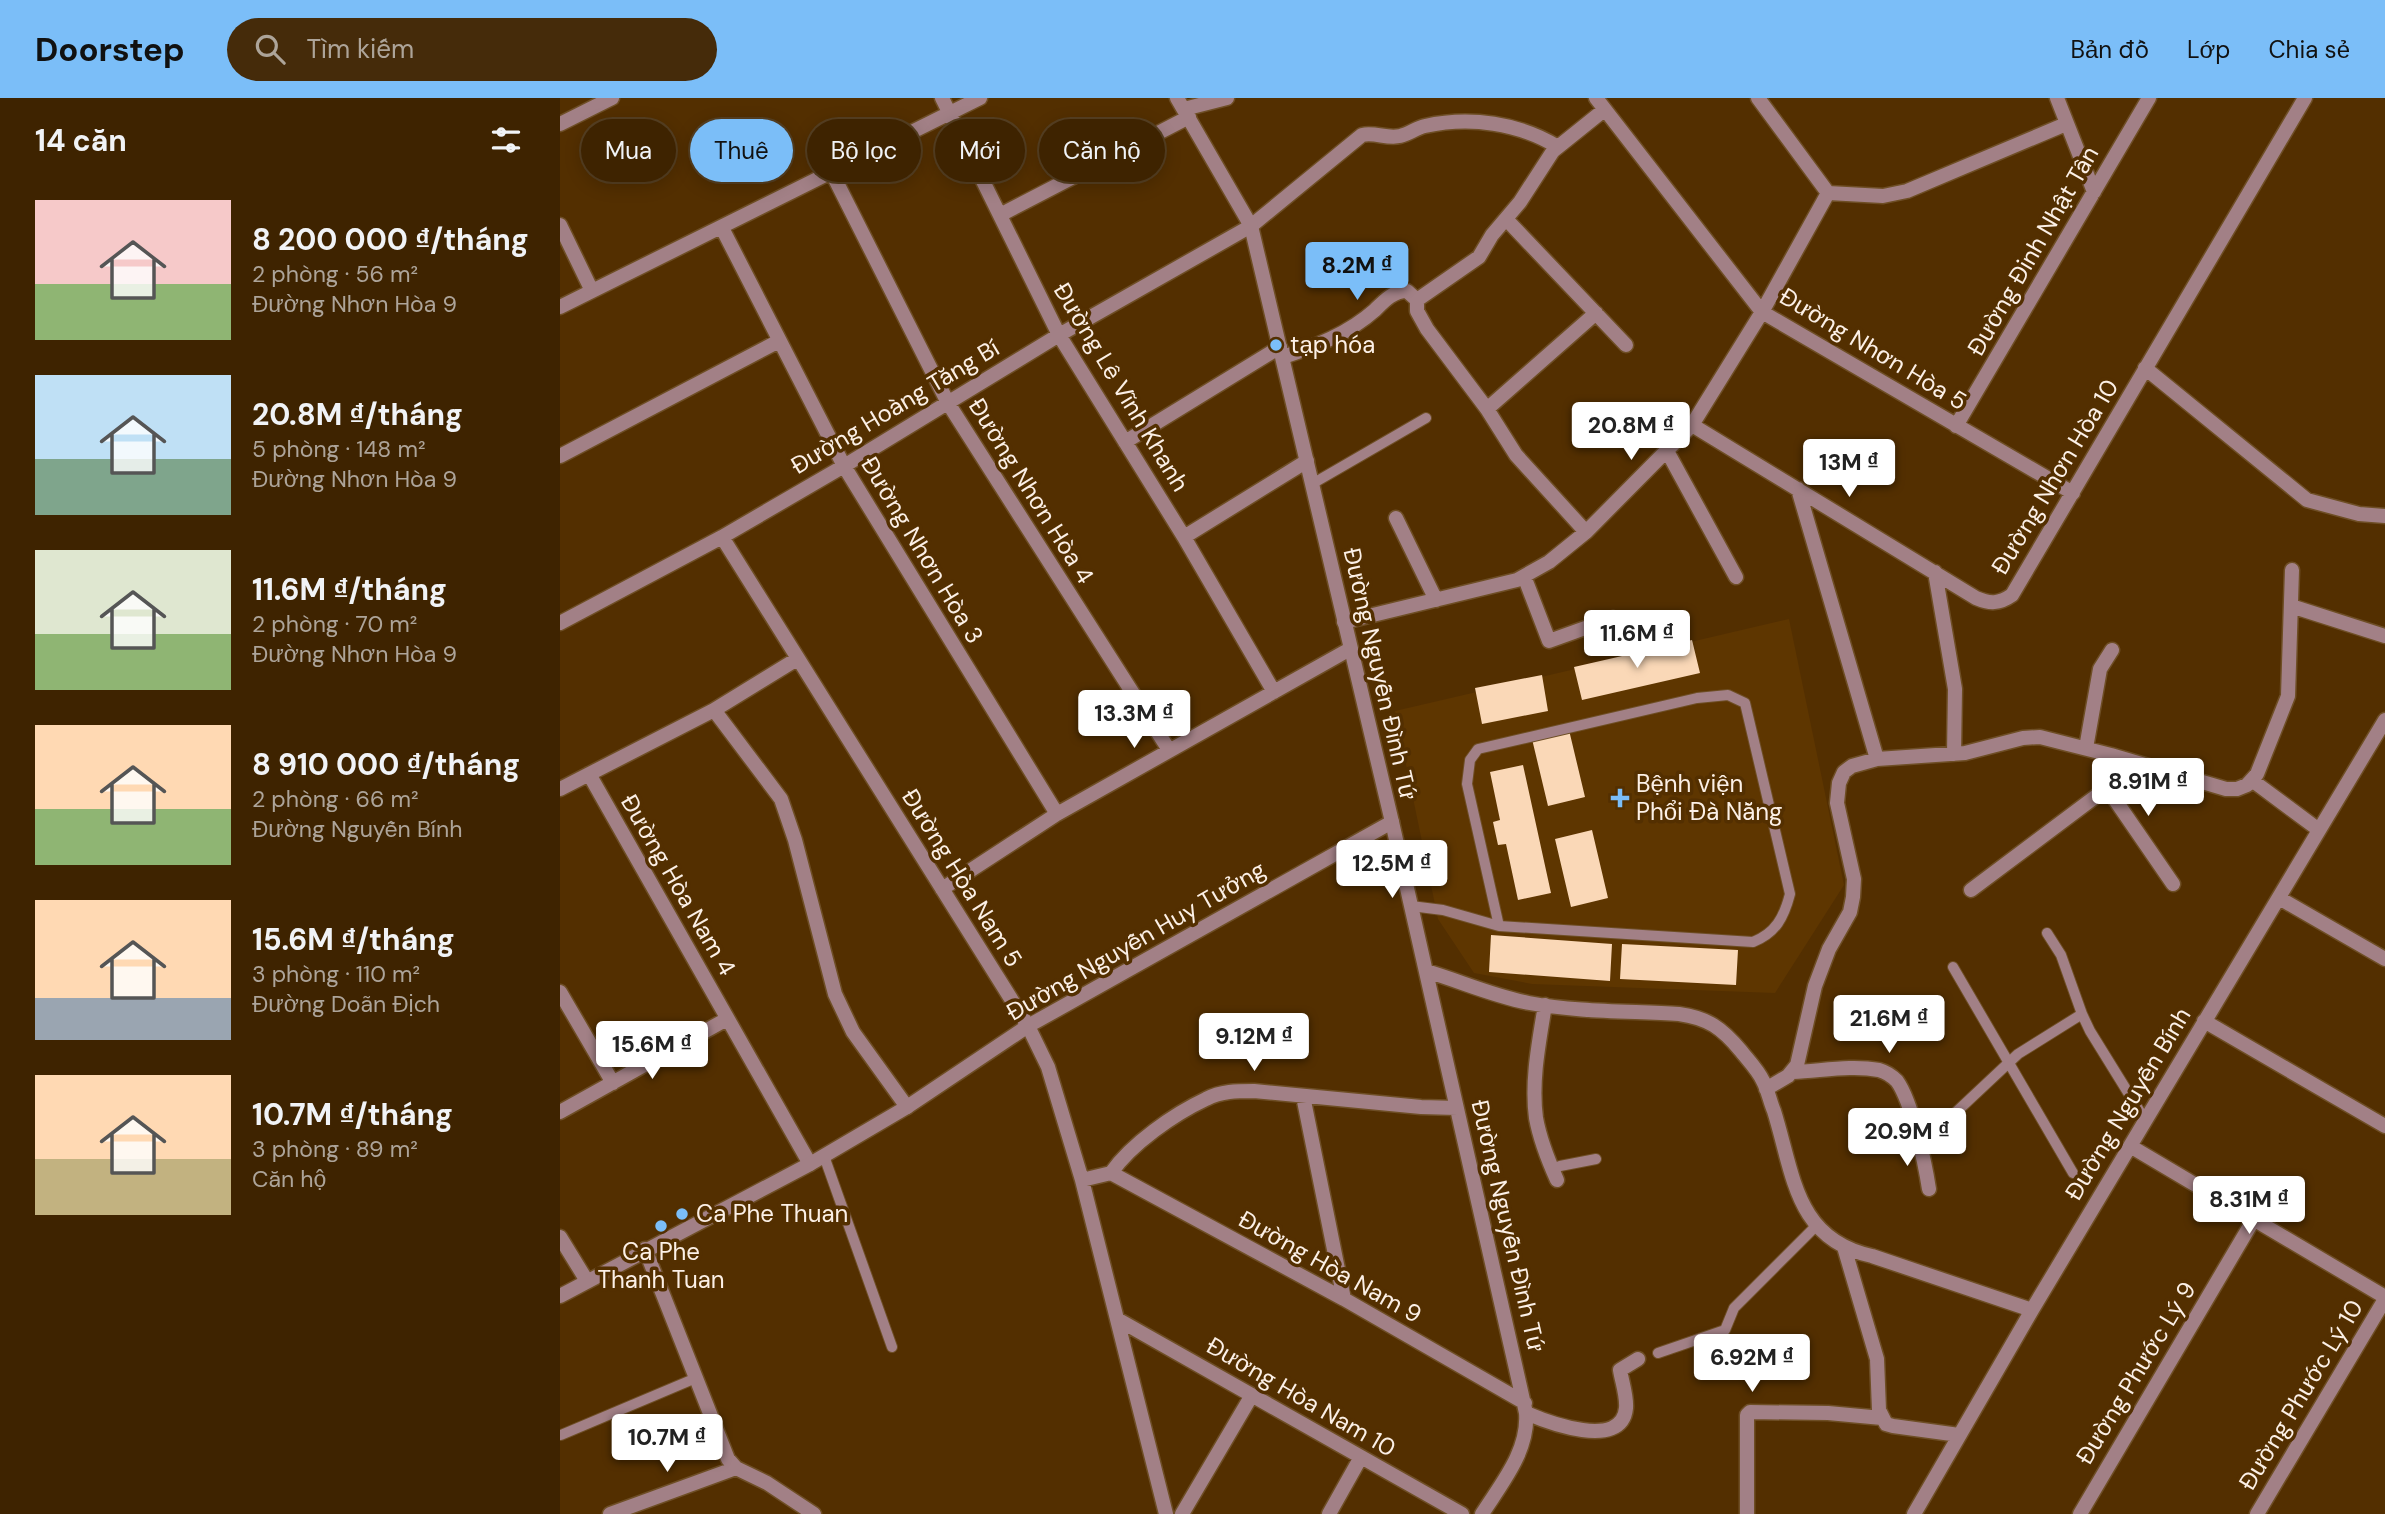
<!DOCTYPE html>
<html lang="vi">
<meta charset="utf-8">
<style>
body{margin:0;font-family:"DM Sans",sans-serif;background:#452b0a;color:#f1f3f6;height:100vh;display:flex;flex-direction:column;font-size:26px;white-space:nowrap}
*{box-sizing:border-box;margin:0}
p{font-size:23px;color:#ada499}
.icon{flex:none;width:38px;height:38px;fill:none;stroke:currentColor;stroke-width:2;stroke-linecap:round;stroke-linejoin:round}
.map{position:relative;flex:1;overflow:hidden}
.sheet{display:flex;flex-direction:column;background:#3e2300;width:560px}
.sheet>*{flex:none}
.top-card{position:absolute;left:21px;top:21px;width:665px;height:63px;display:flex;gap:14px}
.price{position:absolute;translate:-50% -60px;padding:0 16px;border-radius:7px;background:#fff;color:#222;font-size:23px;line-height:46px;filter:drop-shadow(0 2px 4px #0008)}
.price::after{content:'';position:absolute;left:50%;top:42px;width:21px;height:16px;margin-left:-10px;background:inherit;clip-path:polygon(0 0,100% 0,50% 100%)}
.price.on{background:#7bbef8;color:#111}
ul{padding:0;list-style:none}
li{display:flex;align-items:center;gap:21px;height:175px;padding:0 35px}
li span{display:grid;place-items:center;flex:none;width:196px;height:140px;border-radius:0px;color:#555}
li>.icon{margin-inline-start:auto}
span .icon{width:84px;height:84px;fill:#fffc;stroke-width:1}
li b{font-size:30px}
h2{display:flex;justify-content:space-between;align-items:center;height:84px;padding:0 35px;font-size:30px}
.chip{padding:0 24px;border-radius:32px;background:#3e2300;box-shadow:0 4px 18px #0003,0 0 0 2px #574022;font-size:24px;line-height:63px}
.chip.on{background:#7bbef8;color:#111}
header{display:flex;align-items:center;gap:42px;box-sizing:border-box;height:98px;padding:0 35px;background:#7bbef8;color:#111}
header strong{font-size:33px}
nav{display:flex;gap:38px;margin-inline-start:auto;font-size:24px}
.search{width:490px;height:63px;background:#452b0a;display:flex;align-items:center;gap:18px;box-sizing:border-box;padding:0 24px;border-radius:38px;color:#ada499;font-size:26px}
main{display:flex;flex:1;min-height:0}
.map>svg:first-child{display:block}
.built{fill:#5e3600}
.building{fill:#fad8b7}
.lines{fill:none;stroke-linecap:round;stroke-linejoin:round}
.service-casing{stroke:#6e4e25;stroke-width:12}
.minor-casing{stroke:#6e4e25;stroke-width:17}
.tertiary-casing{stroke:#6e4e25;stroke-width:17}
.service{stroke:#a28086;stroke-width:10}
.minor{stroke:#a28086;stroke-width:14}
.tertiary{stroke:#a28086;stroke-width:14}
.poi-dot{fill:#7bbef8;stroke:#532f00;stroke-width:2.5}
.labels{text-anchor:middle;stroke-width:7;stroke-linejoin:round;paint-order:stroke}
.street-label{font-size:24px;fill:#fcf0e6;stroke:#532f00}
.poi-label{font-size:24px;fill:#fcf0e6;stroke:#532f00;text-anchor:start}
</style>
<header>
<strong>Doorstep</strong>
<div class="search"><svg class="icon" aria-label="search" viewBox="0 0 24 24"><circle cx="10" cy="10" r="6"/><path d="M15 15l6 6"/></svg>Tìm kiếm</div>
<nav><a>Bản đồ</a><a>Lớp</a><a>Chia sẻ</a></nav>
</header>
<main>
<section class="sheet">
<h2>14 căn<svg class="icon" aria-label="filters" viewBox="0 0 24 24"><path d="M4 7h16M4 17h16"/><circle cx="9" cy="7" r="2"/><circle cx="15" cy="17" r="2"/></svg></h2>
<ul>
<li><span style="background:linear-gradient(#f6c9c9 60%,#8fb573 0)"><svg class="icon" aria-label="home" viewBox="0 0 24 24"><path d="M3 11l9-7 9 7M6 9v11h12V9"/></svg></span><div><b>8 200 000 ₫/tháng</b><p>2 phòng · 56 m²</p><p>Đường Nhơn Hòa 9</p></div></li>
<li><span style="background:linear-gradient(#bfe0f5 60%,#7fa58c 0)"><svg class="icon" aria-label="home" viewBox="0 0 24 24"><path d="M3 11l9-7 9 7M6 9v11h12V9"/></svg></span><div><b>20.8M ₫/tháng</b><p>5 phòng · 148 m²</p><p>Đường Nhơn Hòa 9</p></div></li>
<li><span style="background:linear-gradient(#dfe7d0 60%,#8fb573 0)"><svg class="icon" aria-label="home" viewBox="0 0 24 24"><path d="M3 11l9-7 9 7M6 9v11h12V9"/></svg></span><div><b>11.6M ₫/tháng</b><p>2 phòng · 70 m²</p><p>Đường Nhơn Hòa 9</p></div></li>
<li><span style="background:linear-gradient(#ffd9b3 60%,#8fb573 0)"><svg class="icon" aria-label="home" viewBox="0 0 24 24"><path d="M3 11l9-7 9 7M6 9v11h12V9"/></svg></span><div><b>8 910 000 ₫/tháng</b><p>2 phòng · 66 m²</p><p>Đường Nguyễn Bính</p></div></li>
<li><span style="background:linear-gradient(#ffd9b3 70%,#9aa5b1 0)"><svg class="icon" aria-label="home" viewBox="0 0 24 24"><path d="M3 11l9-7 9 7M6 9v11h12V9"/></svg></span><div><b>15.6M ₫/tháng</b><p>3 phòng · 110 m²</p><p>Đường Doãn Địch</p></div></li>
<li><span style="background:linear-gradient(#ffd9b3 60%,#c2b280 0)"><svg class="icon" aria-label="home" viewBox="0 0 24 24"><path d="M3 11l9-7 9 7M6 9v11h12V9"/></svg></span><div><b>10.7M ₫/tháng</b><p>3 phòng · 89 m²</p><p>Căn hộ</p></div></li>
</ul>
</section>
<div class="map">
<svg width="1825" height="1416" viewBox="0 0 1825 1416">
<rect width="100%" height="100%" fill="#532f00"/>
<path class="built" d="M1229,521L1284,787L1215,895L972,886L914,875L878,821L835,613Z"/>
<path class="building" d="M1132,542L1140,575L1022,602L1014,569Z
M982,577L988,613L922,626L915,590Z
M1009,632L1025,699L988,708L972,641Z
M963,667L991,795L958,802L946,746L938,747L933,724L940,722L930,674Z
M1032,732L1048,800L1011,809L995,741Z
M931,837L1052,846L1050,883L929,874Z
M1062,846L1178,852L1176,887L1060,881Z"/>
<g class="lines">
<g class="service-casing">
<path id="service" d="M752,386L866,320
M851,808L883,812L939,828L1193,844C1216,835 1224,819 1230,796L1185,605L1168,597L1137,600L918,651L910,662L907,686L939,828
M1487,835L1501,857L1522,916L1530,933L1585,1022
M1393,869L1513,1075
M1359,1043L1393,1017L1458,956L1522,916
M264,1058L332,1249
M992,1072L1000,1068L1036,1061
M1098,1255L1165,1232L1174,1210L1256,1128
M1,1337L136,1280"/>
</g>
<g class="minor-casing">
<path id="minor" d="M382,0L499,237L624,439L714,594
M1036,0L1202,214L1513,395
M1198,0L1268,95
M1497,0L1534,94
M624,11L667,0
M272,75L388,305L609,652
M1268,95L1323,98L1347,93L1506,26
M440,117L629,19
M946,121L1066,247
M0,127L32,193
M162,130L284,368L497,716
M857,202V213L867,231L927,311L956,357L1026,434
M857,202L919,159L932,137L960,104L993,53L1044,12
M0,209L420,0
M723,259C756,248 788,236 815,212C824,203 833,193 847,193L857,202
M1585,270L1747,402L1799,416L1825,418
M927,311L1036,215
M1132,327L1416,500C1430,506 1439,506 1452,497L1745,0
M1396,328L1589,0
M565,344L720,249
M1107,353L1176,479
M0,358L219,243
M1238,391L1317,661
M836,420L876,502
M162,439L468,928L488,969L522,1082L606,1416
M624,439L747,363
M1375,474L1395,591L1394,656
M964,478L989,543L1053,520
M1731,508L1825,538
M784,524L957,482L989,464L1026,434L1132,327L1202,214L1268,95
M0,525L162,439L284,368L499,237L691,128L802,37C815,34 827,41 840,38C849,36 856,30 865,28C910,18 959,25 998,49
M154,612L221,701L235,742L275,896L293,934L347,1009
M1526,650L1540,571L1552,552
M1551,657L1547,690L1613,786
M29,676L250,1066
M1693,683L1759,732
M0,691L154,612L237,561
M832,724L966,1315C969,1353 941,1386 922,1416
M382,791L497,716L790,551
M1411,792L1547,690
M1719,800L1825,861
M866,873C900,883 933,898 969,905C1017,914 1069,913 1119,916C1148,920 1162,930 1181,953C1188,962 1198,972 1203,983C1208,992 1210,1004 1214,1013C1234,1077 1235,1141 1312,1158L1472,1212
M0,894L53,985
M985,907C979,944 971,983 976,1020C980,1042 988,1062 997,1082
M1644,923L1825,1028
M1233,974C1261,973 1291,967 1319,972C1326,974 1332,978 1337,983C1352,1004 1365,1065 1369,1091
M1206,991L1228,978L1237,967L1255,888L1269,851L1290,814L1293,799L1294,781L1277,705L1279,685L1284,674L1292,668L1317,661L1405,655L1463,640L1480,639L1551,657L1666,691H1677L1687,687L1697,676L1728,598L1732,472
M743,998L784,1201
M0,1014L167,921
M1570,1048L1825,1199
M551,1075L784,1201L965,1305
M522,1082L551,1075C571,1046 614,1016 646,1001C661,993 677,993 694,993L861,1009L897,1010
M0,1139L27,1183
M1284,1149L1317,1261L1319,1312L1326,1326L1333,1328L1399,1337
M85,1151L168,1361L176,1370L207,1385L254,1416
M557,1221L902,1416
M966,1315C987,1324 1062,1353 1066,1310C1067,1298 1062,1284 1060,1272L1078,1261
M50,1416L176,1370
M622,1416L692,1297
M769,1416L801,1359
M1187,1416V1317L1190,1314L1268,1315L1322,1320
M1354,1416L1472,1212L1825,622
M1520,1416L1694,1121
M1697,1416L1825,1201"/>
</g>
<g class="tertiary-casing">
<path id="tertiary" d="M0,26L52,0
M0,1198L250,1066L347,1009L468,928L832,724L691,128L617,0"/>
</g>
<use href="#service" class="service"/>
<use href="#minor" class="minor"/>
<use href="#tertiary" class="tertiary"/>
</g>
<g class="poi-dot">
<circle cx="716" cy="247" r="7"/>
<path d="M1056.5 689.5h7v7h7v7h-7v7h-7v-7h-7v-7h7z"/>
<circle cx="122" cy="1116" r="7"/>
<circle cx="101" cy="1128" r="7"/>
</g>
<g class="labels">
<g class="street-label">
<text transform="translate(1473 153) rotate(-60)" y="8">Đường Đinh Nhật Tân</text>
<text transform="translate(1313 251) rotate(31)" y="8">Đường Nhơn Hòa 5</text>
<text transform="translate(561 289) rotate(59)" y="8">Đường Lê Vĩnh Khanh</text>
<text transform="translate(335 309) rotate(-31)" y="8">Đường Hoàng Tăng Bí</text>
<text transform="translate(1495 379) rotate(-59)" y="8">Đường Nhơn Hòa 10</text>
<text transform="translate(471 393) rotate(58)" y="8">Đường Nhơn Hòa 4</text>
<text transform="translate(362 452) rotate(59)" y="8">Đường Nhơn Hòa 3</text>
<text transform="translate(820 576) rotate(77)" y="8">Đường Nguyễn Đình Tứ</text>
<text transform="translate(402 780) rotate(58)" y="8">Đường Hòa Nam 5</text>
<text transform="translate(118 787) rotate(60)" y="8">Đường Hòa Nam 4</text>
<text transform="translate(576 843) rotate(-30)" y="8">Đường Nguyễn Huy Tưởng</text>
<text transform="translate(1568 1006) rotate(-59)" y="8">Đường Nguyễn Bính</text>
<text transform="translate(948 1128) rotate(77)" y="8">Đường Nguyễn Đình Tứ</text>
<text transform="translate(770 1169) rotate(29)" y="8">Đường Hòa Nam 9</text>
<text transform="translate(1576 1275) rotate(-59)" y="8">Đường Phước Lý 9</text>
<text transform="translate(1741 1297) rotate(-59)" y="8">Đường Phước Lý 10</text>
<text transform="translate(741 1299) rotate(30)" y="8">Đường Hòa Nam 10</text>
</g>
<g class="poi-label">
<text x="730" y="255">tạp hóa</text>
<text x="1076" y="694">Bệnh viện<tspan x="1076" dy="28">Phổi Đà Nẵng</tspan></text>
<text x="136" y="1124">Ca Phe Thuan</text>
<text x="101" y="1162" text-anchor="middle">Ca Phe<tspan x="101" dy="28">Thanh Tuan</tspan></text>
</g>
</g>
</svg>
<b class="price on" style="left:797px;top:204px">8.2M ₫</b>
<b class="price" style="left:1071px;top:364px">20.8M ₫</b>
<b class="price" style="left:1289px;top:401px">13M ₫</b>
<b class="price" style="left:1077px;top:572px">11.6M ₫</b>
<b class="price" style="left:574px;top:652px">13.3M ₫</b>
<b class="price" style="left:1588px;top:720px">8.91M ₫</b>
<b class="price" style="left:832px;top:802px">12.5M ₫</b>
<b class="price" style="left:1329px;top:957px">21.6M ₫</b>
<b class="price" style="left:694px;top:975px">9.12M ₫</b>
<b class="price" style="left:92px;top:983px">15.6M ₫</b>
<b class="price" style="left:1347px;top:1070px">20.9M ₫</b>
<b class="price" style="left:1689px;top:1138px">8.31M ₫</b>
<b class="price" style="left:1192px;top:1296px">6.92M ₫</b>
<b class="price" style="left:107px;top:1376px">10.7M ₫</b>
<div class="top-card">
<a class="chip">Mua</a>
<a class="chip on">Thuê</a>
<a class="chip">Bộ lọc</a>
<a class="chip">Mới</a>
<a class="chip">Căn hộ</a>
</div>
</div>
</main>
